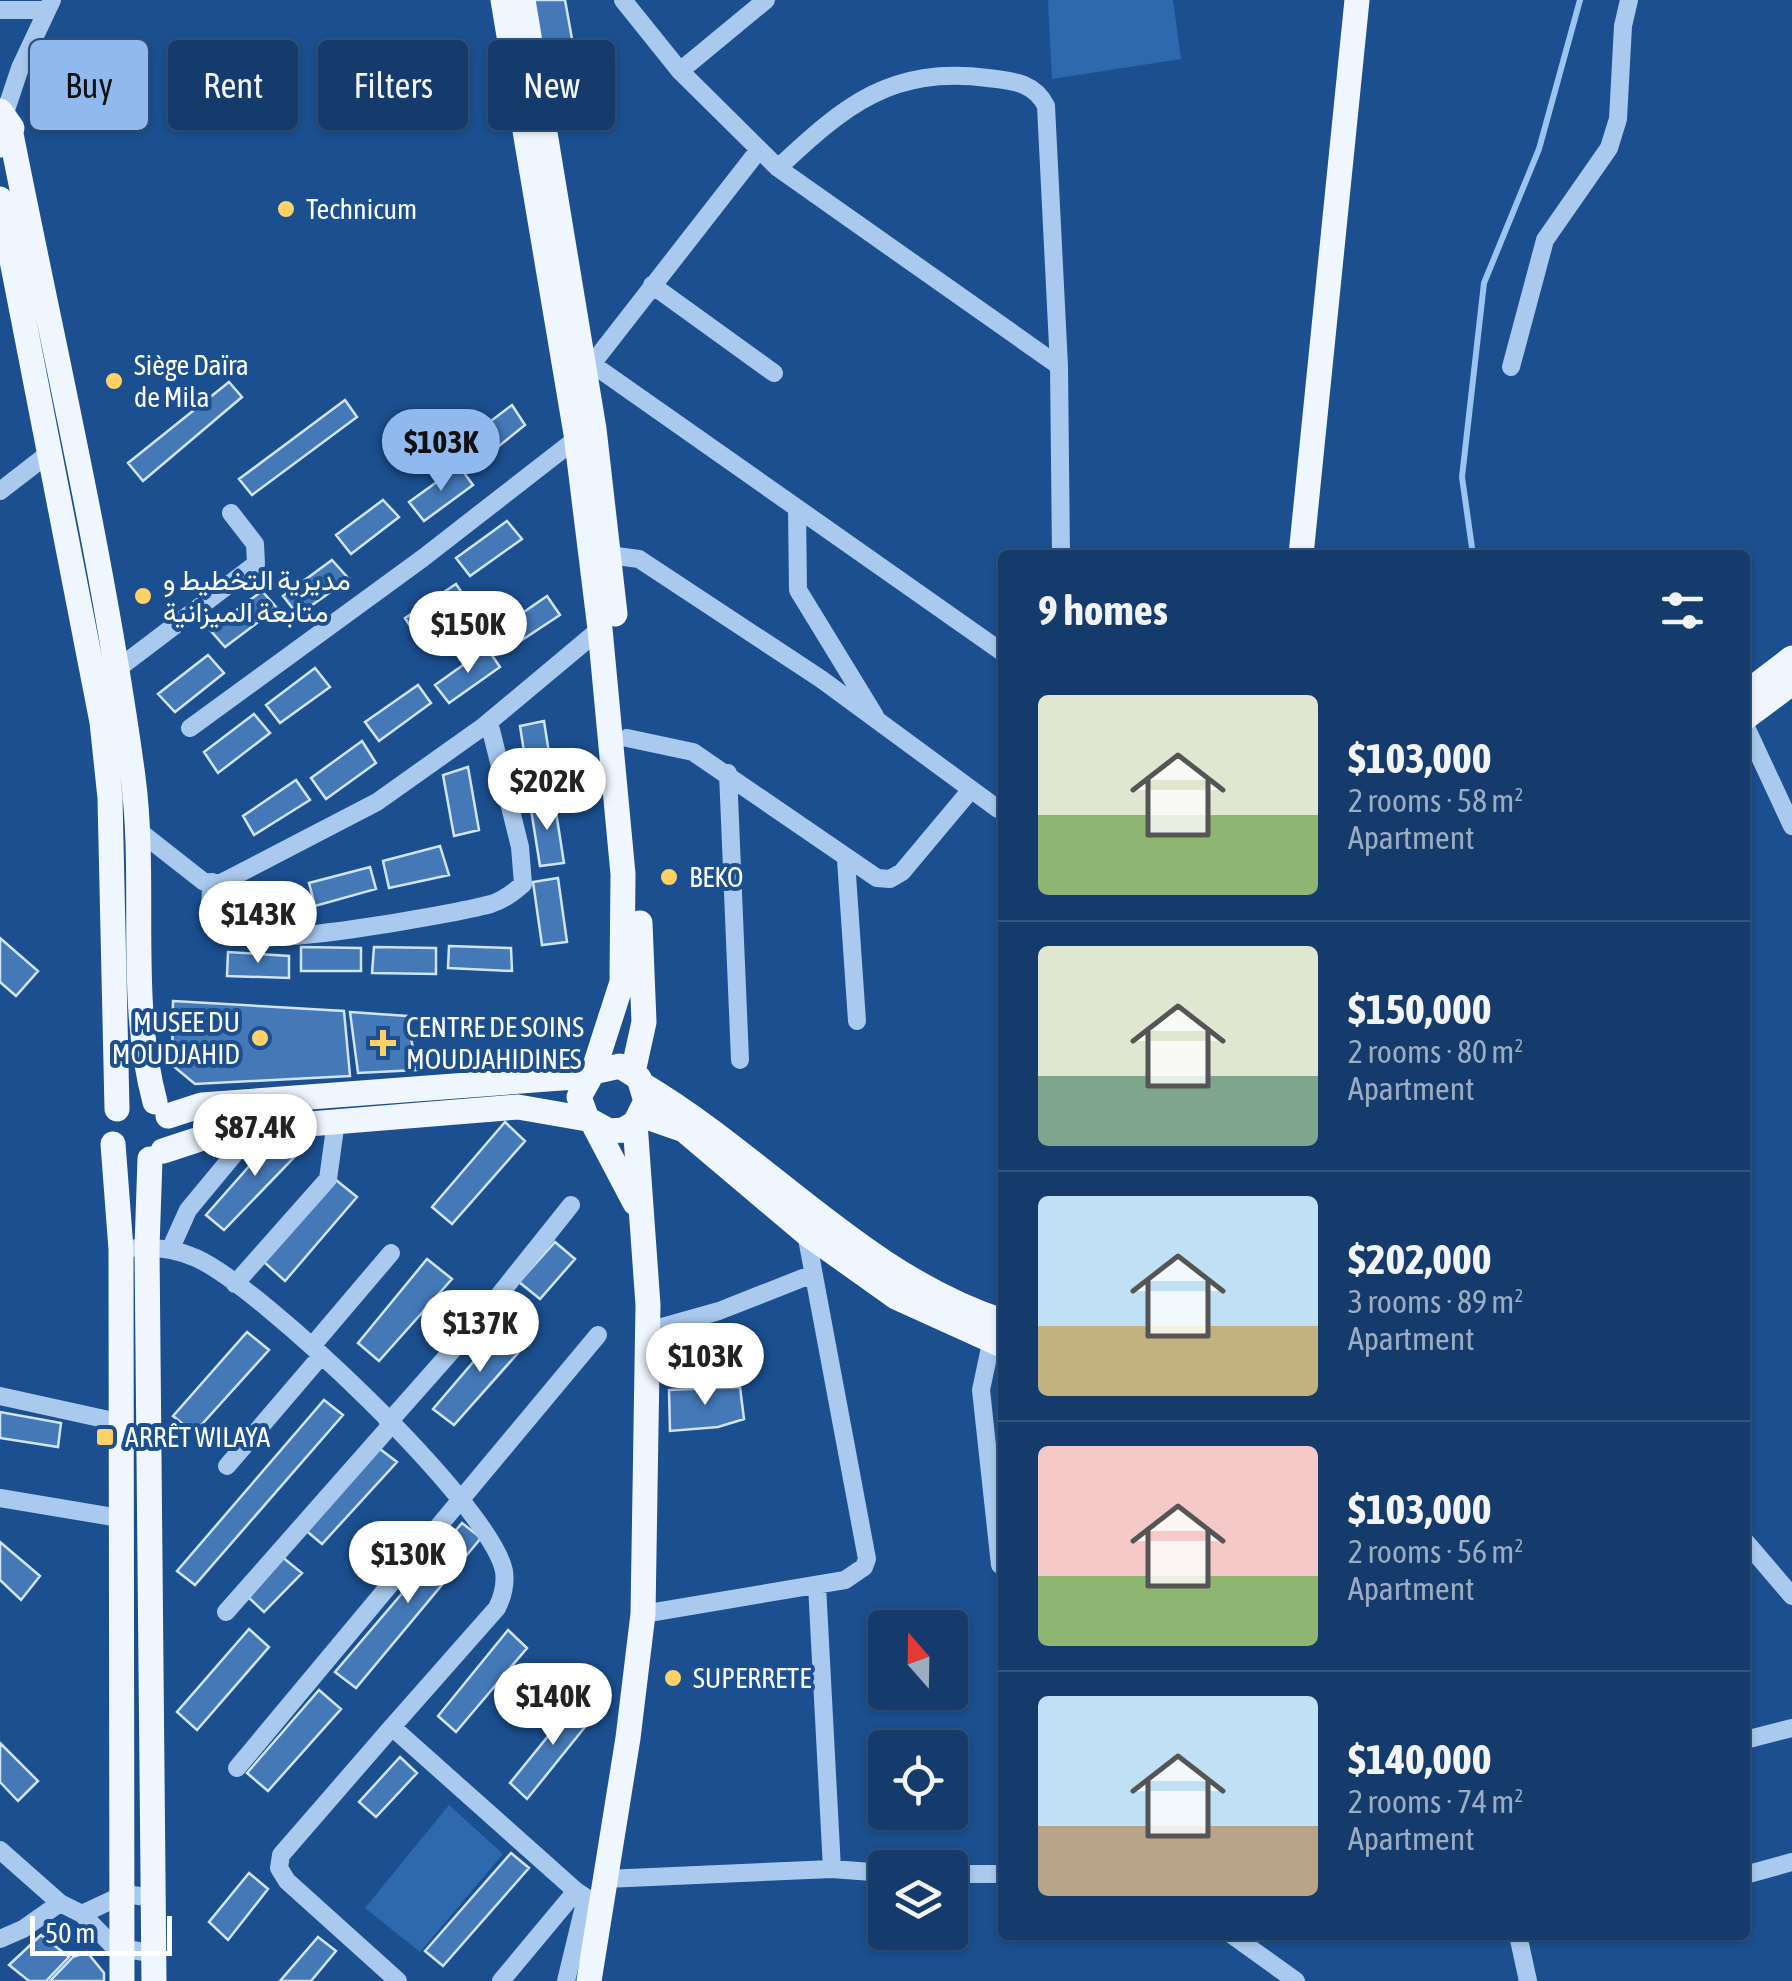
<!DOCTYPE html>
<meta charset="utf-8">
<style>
body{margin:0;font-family:"Asap Condensed",Vazirmatn,sans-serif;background:#1d4271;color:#f1f3f6;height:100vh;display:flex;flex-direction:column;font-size:38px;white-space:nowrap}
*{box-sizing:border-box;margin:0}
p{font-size:32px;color:#9dadc1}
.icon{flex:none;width:55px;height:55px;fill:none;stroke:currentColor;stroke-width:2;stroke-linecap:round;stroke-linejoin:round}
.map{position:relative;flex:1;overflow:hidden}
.drawer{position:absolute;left:998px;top:550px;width:752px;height:1390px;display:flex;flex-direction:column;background:#143b6b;border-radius:10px;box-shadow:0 2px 8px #0004,0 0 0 2px #33557e}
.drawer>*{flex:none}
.top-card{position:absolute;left:30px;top:40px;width:818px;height:90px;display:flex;gap:20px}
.needle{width:65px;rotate:340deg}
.buttons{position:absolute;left:868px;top:1610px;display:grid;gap:20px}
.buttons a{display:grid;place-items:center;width:100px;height:100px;border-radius:10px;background:#143b6b;box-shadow:0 2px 8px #0004,0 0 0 2px #33557e;font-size:50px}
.scale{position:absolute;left:30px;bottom:25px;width:142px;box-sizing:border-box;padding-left:10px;border:5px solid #fff;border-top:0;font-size:28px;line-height:35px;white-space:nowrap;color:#fff;-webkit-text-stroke:8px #1b4f8f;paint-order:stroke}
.price{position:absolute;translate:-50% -85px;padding:0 22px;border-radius:35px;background:#fff;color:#222;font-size:32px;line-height:65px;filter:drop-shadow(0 2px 5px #0008)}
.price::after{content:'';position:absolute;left:50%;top:60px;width:30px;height:22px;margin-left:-15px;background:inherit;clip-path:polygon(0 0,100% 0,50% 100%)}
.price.on{background:#90b9f0;color:#111}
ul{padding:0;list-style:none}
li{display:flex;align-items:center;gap:30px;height:250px;padding:0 40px}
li+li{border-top:2px solid #33557e}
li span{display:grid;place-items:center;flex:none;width:280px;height:200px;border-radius:10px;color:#555}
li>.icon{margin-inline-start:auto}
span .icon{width:120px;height:120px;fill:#fffc;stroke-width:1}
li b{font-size:42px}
h2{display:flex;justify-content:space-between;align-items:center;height:120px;padding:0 40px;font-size:42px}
.pill{padding:0 35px;border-radius:10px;background:#143b6b;box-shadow:0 2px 8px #0004,0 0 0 2px #33557e;font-size:35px;line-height:90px}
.pill.on{background:#90b9f0;color:#111}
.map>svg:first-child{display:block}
.green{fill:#2e69ad}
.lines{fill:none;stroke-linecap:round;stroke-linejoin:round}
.stream{stroke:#9cc4f0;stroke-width:6}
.building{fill:#4478b7;stroke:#cfe3fa;stroke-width:2.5}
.minor{stroke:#a9c9ee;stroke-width:18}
.major{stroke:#f0f6ff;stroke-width:25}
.poi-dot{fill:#ffd166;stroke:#1b4f8f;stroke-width:4}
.labels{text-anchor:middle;stroke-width:8;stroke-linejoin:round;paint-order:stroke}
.poi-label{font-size:28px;fill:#fff;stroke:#1b4f8f;text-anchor:start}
</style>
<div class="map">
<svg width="1792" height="1981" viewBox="0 0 1792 1981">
<rect width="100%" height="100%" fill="#1b4f8f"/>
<path class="green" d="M1048,0H1173L1181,59L1052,79Z
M449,1805L503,1854L420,1952L365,1908Z"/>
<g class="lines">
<path class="stream" d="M1473,555L1462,477L1484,283L1539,149L1580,0"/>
</g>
<path class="building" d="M532,0H565L583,100L550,108Z
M229,382L242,397L143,481L128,463Z
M345,400L357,417L252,495L239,479Z
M512,405L525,425L478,463L462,443Z
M459,466L473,485L424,521L409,502Z
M383,500L399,517L351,554L336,535Z
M507,521L522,539L470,576L456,558Z
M332,560L349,579L298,615L283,596Z
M456,584L468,602L417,637L405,618Z
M262,591L277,608L225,647L210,630Z
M547,596L560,615L507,650L495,632Z
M487,648L500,667L449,703L435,685Z
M208,655L224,673L175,712L158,694Z
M315,668L330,687L280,723L266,705Z
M418,685L431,703L379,741L365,722Z
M254,714L270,733L218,773L204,752Z
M544,721L554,785L530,790L520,726Z
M362,741L376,763L326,799L311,778Z
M468,767L479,830L454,836L443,775Z
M296,780L310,800L254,835L243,816Z
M554,799L564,863L540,866L530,803Z
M440,846L449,875L389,888L383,861Z
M370,867L376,889L315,906L309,883Z
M558,878L567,942L542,945L533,882Z
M0,938L38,971L16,996L0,982Z
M449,946L511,948L512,971L448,968Z
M301,947L361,948V971H301Z
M374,947L436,948V974L372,973Z
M228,952L289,956V978L227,976Z
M173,1001L344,1011L350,1076L195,1084L172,1065Z
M350,1012L407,1016L417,1070L358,1073Z
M505,1122L525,1141L452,1224L432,1207Z
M281,1130L303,1148L224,1230L206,1215Z
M336,1180L357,1197L285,1281L264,1262Z
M555,1242L575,1259L540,1299L519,1282Z
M427,1259L452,1279L379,1361L358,1343Z
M504,1326L526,1344L454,1425L433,1409Z
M247,1332L269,1350L194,1433L173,1416Z
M740,1387L744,1419L718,1427L670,1431L669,1390Z
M324,1400L343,1415L195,1585L177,1571Z
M0,1412L61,1423L58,1447L0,1438Z
M376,1446L397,1462L322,1544L303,1528Z
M462,1523L481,1538L356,1688L335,1672Z
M0,1542L40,1576L21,1600L0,1580Z
M281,1556L302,1573L264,1612L248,1597Z
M249,1629L269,1647L197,1730L177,1712Z
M508,1630L527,1648L456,1732L438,1716Z
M319,1690L341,1709L268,1791L247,1773Z
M579,1698L597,1712L527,1799L510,1783Z
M0,1743L38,1781L18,1801L0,1782Z
M400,1757L417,1773L376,1817L359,1802Z
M511,1853L529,1868L443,1966L425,1951Z
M249,1873L268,1889L228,1940L209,1922Z
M41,1935L69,1957L46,1981H29L9,1965Z
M318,1937L336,1951L311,1981H280Z
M87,1952L104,1973V1981H50L73,1957Z"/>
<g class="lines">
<path class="minor" d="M623,0L680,71L778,168L1059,366
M0,10H47
M680,71L766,0
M5,113L20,68L52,0
M778,168C845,105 891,66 988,78C1013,81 1034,82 1046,106L1059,366L1061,555
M652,285L774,373
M592,364L758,151
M584,366L592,364L1002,652
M1511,367L1545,240L1609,148L1618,119L1623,26L1629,0
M0,491L48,454
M797,508L798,590L875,716
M609,555L639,559L821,679L998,809
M116,670L256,564L255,544L231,513
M1745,725L1792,826
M190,728L423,558L585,432
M627,738L693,752L877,878L890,879L902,872L969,792
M728,773L740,1060
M139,831L204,882L221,883L377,802L484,726L600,629
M846,860L857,1021
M212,882C209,900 209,919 224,932C247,952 454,914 491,904C504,900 513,893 523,884L520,847L489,722
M136,1248C155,1247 178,1250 196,1258C260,1286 491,1505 504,1571C506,1585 503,1596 497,1608L392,1727
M170,1250L188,1210L256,1128
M235,1284L328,1179L336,1121
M648,1331L719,1311L813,1274
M991,1343L981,1390L1000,1565
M312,1346L391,1253
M0,1396L118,1422
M388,1423L480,1319L571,1205
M227,1466L321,1356
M0,1498L119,1518
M1745,1541L1792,1596
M817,1585L832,1869
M226,1612L391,1425
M643,1614L845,1580L864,1567L867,1559L806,1233
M1745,1740L1792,1728
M237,1768L598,1335
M0,1850L60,1903L82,1914L114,1947L156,1954
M950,1874H1002
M1745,1875L1792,1862
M606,1879L832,1869L885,1873
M82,1914L125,1894L153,1898
M1232,1935L1296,1981
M1518,1935L1528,1981
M0,1939L23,1929L60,1903
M398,1981L287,1881L279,1868L281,1855L392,1727L576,1891L601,1907
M501,1981L576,1891
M566,1981L586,1898"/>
<path class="major" d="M503,0L576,434L600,629L623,874L622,982L593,1072
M523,0L594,429L615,614
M0,111L12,128L0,145
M11,134C53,347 104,561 133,777C147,884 127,998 155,1102
M0,199L102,722L110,798L117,1109
M1301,555L1357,0
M1745,694L1792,658
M1745,718L1792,683
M633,1072L644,1022L640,923
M643,1085C766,1158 864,1276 1002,1321
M641,1115L684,1130L806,1233L896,1297L1002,1345
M168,1116L202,1105L588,1076
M595,1127L635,1203
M113,1144L121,1249L122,1981
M163,1151L224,1131L518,1107L587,1119L609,1131L623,1130L635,1123L646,1101L639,1078L620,1066L593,1072L579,1097L587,1119
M150,1159L147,1247L154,1981
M589,1981L628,1738L643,1614L648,1305L635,1123"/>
</g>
<g class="poi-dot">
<circle cx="286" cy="209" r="10"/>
<circle cx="114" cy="381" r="10"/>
<circle cx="143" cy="596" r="10"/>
<circle cx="669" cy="877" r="10"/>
<circle cx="260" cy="1038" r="10"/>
<path d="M378 1028h10v10h10v10h-10v10h-10v-10h-10v-10h10z"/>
<rect x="95" y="1427" width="20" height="20" rx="5"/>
<circle cx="673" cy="1678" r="10"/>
</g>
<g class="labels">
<g class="poi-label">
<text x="306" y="219">Technicum</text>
<text x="134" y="375">Siège Daïra<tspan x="134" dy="32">de Mila</tspan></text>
<text x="163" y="590">مديرية التخطيط و<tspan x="163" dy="32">متابعة الميزانية</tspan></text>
<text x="689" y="887">BEKO</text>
<text x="240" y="1032" text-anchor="end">MUSEE DU<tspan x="240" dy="32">MOUDJAHID</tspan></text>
<text x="406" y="1037">CENTRE DE SOINS<tspan x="406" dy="32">MOUDJAHIDINES</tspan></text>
<text x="125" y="1447">ARRÊT WILAYA</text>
<text x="693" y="1688">SUPERRETE</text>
</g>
</g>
</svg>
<div class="buttons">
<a><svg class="needle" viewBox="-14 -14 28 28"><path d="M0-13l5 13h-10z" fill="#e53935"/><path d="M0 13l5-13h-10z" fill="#9dadc1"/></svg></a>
<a><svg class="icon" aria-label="locate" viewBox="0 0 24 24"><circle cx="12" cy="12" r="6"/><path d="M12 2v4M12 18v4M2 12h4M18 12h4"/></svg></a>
<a><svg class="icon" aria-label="layers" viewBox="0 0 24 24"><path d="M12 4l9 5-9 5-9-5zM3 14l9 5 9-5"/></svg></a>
</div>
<div class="scale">50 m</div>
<b class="price on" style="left:441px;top:494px">$103K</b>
<b class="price" style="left:468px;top:676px">$150K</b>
<b class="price" style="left:547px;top:833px">$202K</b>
<b class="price" style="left:258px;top:966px">$143K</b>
<b class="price" style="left:255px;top:1179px">$87.4K</b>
<b class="price" style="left:480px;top:1375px">$137K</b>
<b class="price" style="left:705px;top:1408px">$103K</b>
<b class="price" style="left:408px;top:1606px">$130K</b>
<b class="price" style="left:553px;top:1748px">$140K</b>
<div class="top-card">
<a class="pill on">Buy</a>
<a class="pill">Rent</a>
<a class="pill">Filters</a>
<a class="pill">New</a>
</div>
<section class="drawer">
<h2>9 homes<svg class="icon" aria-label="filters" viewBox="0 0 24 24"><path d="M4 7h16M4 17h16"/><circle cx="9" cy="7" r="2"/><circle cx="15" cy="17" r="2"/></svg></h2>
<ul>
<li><span style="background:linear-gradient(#dfe7d0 60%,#8fb573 0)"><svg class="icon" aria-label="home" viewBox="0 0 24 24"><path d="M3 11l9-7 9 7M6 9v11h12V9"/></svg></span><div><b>$103,000</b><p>2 rooms · 58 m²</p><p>Apartment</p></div></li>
<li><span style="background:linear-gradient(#dfe7d0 65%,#7fa58c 0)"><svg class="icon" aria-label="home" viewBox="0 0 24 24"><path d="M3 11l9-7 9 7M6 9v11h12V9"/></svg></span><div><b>$150,000</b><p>2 rooms · 80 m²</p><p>Apartment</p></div></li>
<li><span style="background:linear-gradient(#bfe0f5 65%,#c2b280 0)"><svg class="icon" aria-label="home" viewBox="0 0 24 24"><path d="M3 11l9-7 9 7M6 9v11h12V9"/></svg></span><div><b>$202,000</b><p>3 rooms · 89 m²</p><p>Apartment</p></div></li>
<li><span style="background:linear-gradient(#f6c9c9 65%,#8fb573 0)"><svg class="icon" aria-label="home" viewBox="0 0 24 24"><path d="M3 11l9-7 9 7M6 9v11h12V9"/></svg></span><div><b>$103,000</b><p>2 rooms · 56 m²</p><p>Apartment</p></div></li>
<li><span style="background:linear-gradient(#bfe0f5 65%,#b9a48a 0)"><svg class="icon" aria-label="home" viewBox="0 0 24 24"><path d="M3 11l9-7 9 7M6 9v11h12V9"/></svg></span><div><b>$140,000</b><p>2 rooms · 74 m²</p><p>Apartment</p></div></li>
</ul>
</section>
</div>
